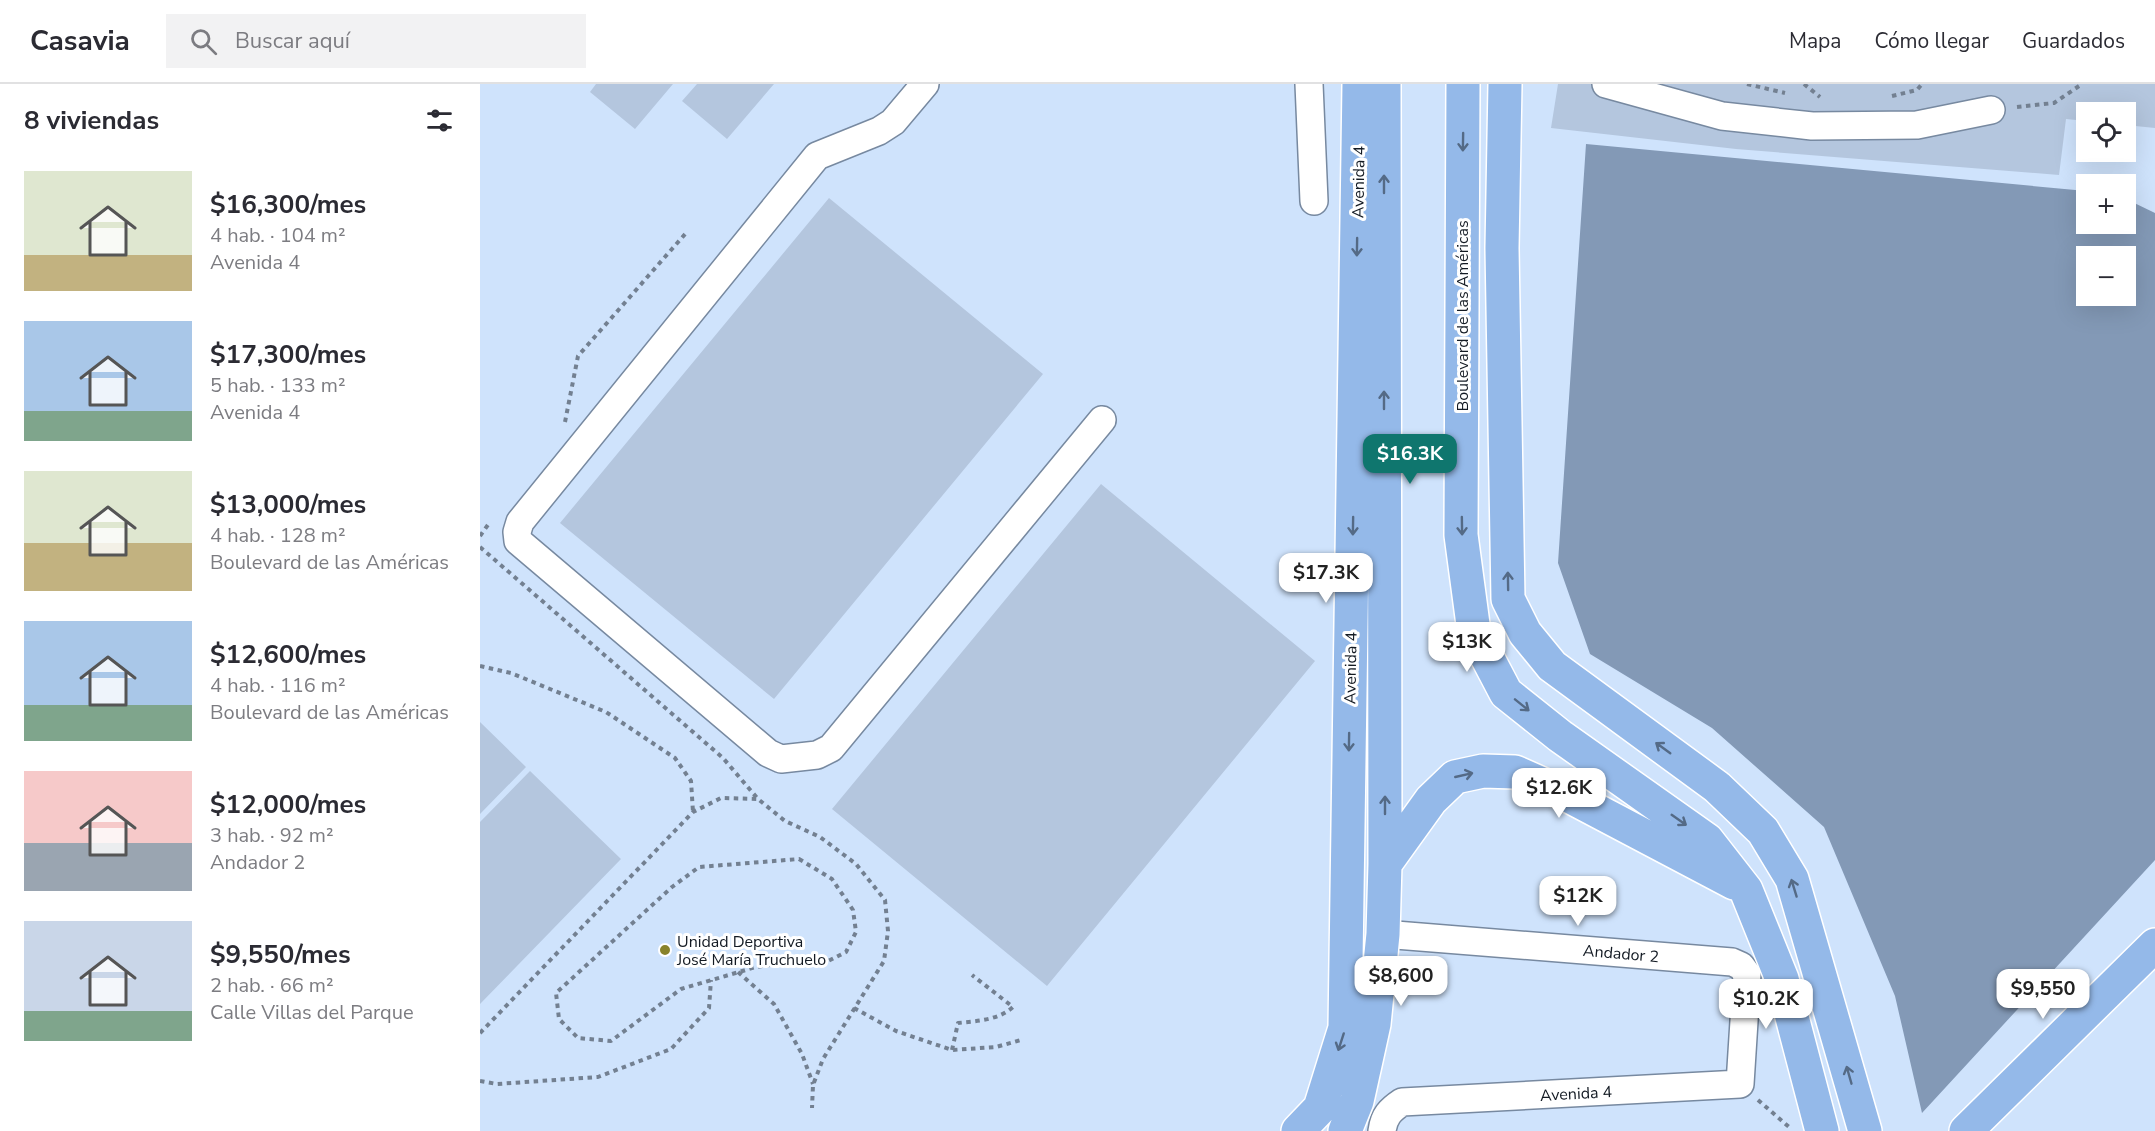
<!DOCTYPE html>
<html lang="es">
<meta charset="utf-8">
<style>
body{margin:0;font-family:"Nunito Sans",sans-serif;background:#f2f2f3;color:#2b2b33;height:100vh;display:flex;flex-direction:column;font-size:22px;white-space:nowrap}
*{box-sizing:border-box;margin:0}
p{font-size:20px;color:#7c7c81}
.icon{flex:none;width:33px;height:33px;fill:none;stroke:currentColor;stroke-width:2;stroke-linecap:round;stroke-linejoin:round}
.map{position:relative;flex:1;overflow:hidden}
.details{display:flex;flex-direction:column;background:#fff;width:480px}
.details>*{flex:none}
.tools{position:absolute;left:1596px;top:18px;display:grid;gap:12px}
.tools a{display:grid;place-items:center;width:60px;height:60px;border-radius:0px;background:#fff;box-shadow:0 6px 24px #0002;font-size:30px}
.price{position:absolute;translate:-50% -51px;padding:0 14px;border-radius:12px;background:#fff;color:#222;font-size:20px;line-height:39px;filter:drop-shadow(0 2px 3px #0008)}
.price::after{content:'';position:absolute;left:50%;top:36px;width:18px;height:14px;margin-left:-9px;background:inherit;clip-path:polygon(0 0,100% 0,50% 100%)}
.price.on{background:#0f766e;color:#fff}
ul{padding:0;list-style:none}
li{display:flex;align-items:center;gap:18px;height:150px;padding:0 24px}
li span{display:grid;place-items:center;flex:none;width:168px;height:120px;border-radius:0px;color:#555}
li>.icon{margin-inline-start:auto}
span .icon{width:72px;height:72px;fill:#fffc;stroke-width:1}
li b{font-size:26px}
h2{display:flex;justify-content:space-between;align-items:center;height:72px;padding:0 24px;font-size:26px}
header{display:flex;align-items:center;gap:36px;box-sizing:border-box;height:84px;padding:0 30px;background:#fff;border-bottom:2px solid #e1e1e2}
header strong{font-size:28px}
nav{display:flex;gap:33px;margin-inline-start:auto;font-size:21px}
.search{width:420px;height:54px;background:#f2f2f3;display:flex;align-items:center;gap:15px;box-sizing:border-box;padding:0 21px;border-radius:0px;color:#7c7c81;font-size:22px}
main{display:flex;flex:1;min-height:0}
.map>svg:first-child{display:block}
.green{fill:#b4c6de}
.water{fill:#8399b6;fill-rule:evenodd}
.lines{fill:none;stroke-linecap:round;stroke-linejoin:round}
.minor-casing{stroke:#7789a0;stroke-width:30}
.major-casing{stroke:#fff;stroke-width:36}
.path{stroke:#738091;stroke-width:4;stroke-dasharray:4.5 4.5;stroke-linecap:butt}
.minor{stroke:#fff;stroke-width:27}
.major{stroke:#94b9e9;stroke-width:33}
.oneway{stroke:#546a86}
.poi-dot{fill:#88822a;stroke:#fff;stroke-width:2}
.labels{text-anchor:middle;stroke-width:6;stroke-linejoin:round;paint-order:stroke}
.street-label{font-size:16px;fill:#131a23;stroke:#fff}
.poi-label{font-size:16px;fill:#131a23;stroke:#fff;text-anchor:start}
</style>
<header>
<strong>Casavia</strong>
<div class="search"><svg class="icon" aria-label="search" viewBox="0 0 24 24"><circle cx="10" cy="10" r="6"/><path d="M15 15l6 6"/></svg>Buscar aquí</div>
<nav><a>Mapa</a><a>Cómo llegar</a><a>Guardados</a></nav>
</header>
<main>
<section class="details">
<h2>8 viviendas<svg class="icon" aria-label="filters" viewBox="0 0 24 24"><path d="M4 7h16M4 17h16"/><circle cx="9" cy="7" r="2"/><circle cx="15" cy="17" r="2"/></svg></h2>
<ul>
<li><span style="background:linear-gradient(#dfe7d0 70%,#c2b280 0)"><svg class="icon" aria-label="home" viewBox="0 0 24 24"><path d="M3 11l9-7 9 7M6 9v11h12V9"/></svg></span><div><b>$16,300/mes</b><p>4 hab. · 104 m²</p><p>Avenida 4</p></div></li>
<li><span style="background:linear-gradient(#a9c7e8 75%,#7fa58c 0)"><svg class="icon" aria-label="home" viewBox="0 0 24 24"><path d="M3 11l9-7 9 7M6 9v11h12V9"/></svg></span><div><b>$17,300/mes</b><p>5 hab. · 133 m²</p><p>Avenida 4</p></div></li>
<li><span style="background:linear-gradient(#dfe7d0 60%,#c2b280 0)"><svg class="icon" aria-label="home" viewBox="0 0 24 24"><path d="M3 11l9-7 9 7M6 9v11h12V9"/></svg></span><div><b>$13,000/mes</b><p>4 hab. · 128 m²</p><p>Boulevard de las Américas</p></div></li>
<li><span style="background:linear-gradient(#a9c7e8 70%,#7fa58c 0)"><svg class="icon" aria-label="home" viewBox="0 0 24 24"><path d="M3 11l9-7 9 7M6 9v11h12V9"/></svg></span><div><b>$12,600/mes</b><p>4 hab. · 116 m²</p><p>Boulevard de las Américas</p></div></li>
<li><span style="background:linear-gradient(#f6c9c9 60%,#9aa5b1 0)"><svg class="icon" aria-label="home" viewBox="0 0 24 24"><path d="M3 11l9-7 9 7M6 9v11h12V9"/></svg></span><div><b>$12,000/mes</b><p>3 hab. · 92 m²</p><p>Andador 2</p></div></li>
<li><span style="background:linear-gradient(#c9d6e8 75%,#7fa58c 0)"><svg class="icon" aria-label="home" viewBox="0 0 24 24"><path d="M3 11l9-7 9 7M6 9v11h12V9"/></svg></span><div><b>$9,550/mes</b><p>2 hab. · 66 m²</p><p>Calle Villas del Parque</p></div></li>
</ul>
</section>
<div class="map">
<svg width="1675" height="1047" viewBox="0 0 1675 1047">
<rect width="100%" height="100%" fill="#cfe3fc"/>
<path class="green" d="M116,0H193L155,45L110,8Z
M217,0H294L247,55L202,17Z
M1078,0H1675V44L1646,41V28H1606V37L1586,35L1579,91L1256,65L1071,44Z
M349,114L563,290L294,615L80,439Z
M621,400L835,577L567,902L352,725Z
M0,638L46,683L0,730Z
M50,687L141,775L0,920V738Z"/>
<path class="water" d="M1106,60L1606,107V140H1646V115L1675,129V776L1442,1029L1415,912L1344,743L1232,644L1110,570L1078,479ZM1606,172H1646V212H1606Z"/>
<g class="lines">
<g class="minor-casing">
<path id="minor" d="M445,0L413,38L399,47L337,72L40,438L37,448L38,457L288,669L301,675L337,671L351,664L622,336
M829,0L834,117
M1126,0L1242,32L1332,42L1437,41L1511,26
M902,1047C904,1032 910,1026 922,1018L1260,1000L1267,890L1261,882L1252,878L903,850"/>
</g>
<g class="major-casing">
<path id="major" d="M983,0L981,451L994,548L1026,609L1080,652L1227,756L1266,806L1302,895L1342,1047
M1025,0L1022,164L1028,515L1045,549L1072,582L1237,703L1283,747L1312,795L1385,1047
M905,780L951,716L975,693L1003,687L1035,688L1089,712L1254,799
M818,1047L840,1024L865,944L879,0
M865,1047L877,1017L894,940L903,850L905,780L904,0
M1486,1047L1675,861"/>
</g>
<path class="path" d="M1267,0L1305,9
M1324,0L1340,13
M1412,12L1437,6L1442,0
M1537,23L1574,19L1602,0
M85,338L98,272L206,149
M0,452L10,438
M0,463L243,674L278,715L305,737L340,753L376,780L405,816L408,847L404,877L343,975L333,1001L332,1024
M0,582L31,589L126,628L195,674L211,697L213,728
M319,775L352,795L373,826L376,848L366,868L344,879L311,878L276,883L201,905L131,957L98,954L79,935L76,909L192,803L219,783Z
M258,888L294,920L322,970L333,1000
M374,924L416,947L472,966L516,963L541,956
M0,949L213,728L241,714L277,715
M472,966L478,939C497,937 519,936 533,923L492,891
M0,997L17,1000L118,993L191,965L229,924L231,896
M1278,1016L1309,1043"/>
<use href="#minor" class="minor"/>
<use href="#major" class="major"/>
</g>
<defs><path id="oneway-shaft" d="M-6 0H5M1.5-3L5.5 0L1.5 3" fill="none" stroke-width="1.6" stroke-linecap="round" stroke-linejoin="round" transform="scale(1.5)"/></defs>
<g class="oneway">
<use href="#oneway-shaft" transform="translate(983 58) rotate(91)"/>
<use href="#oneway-shaft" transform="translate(904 100) rotate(-90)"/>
<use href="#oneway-shaft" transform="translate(877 163) rotate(91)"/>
<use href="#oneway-shaft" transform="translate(904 316) rotate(-90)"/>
<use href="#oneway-shaft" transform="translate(873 442) rotate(91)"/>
<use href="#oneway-shaft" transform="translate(982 442) rotate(89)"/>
<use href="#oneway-shaft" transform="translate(1028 497) rotate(-91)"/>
<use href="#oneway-shaft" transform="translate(1042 621) rotate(39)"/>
<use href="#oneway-shaft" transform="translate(869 658) rotate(91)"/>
<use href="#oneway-shaft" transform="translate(1183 664) rotate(-144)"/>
<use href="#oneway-shaft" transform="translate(984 691) rotate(-13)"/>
<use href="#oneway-shaft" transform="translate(905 721) rotate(-90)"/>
<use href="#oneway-shaft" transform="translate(1199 736) rotate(35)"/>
<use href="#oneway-shaft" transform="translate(1314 804) rotate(-107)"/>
<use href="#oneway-shaft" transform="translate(861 958) rotate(108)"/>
<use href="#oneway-shaft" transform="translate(1369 991) rotate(-106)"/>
</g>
<circle class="poi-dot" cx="185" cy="866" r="6"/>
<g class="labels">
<g class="street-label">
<text transform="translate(878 98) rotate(-89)" y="6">Avenida 4</text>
<text transform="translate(982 232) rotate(-90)" y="6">Boulevard de las Américas</text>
<text transform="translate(870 584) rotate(-89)" y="6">Avenida 4</text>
<text transform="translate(1141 869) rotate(5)" y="6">Andador 2</text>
<text transform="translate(1096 1009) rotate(-3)" y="6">Avenida 4</text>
</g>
<g class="poi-label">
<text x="197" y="863">Unidad Deportiva<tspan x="197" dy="18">José María Truchuelo</tspan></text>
</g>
</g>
</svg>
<div class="tools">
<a><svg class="icon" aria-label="locate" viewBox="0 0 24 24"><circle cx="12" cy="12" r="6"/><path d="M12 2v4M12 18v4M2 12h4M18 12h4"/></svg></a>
<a>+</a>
<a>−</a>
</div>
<b class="price on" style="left:930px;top:401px">$16.3K</b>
<b class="price" style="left:846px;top:520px">$17.3K</b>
<b class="price" style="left:987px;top:589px">$13K</b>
<b class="price" style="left:1079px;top:735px">$12.6K</b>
<b class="price" style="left:1098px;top:843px">$12K</b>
<b class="price" style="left:921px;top:923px">$8,600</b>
<b class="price" style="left:1563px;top:936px">$9,550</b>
<b class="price" style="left:1286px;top:946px">$10.2K</b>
</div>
</main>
